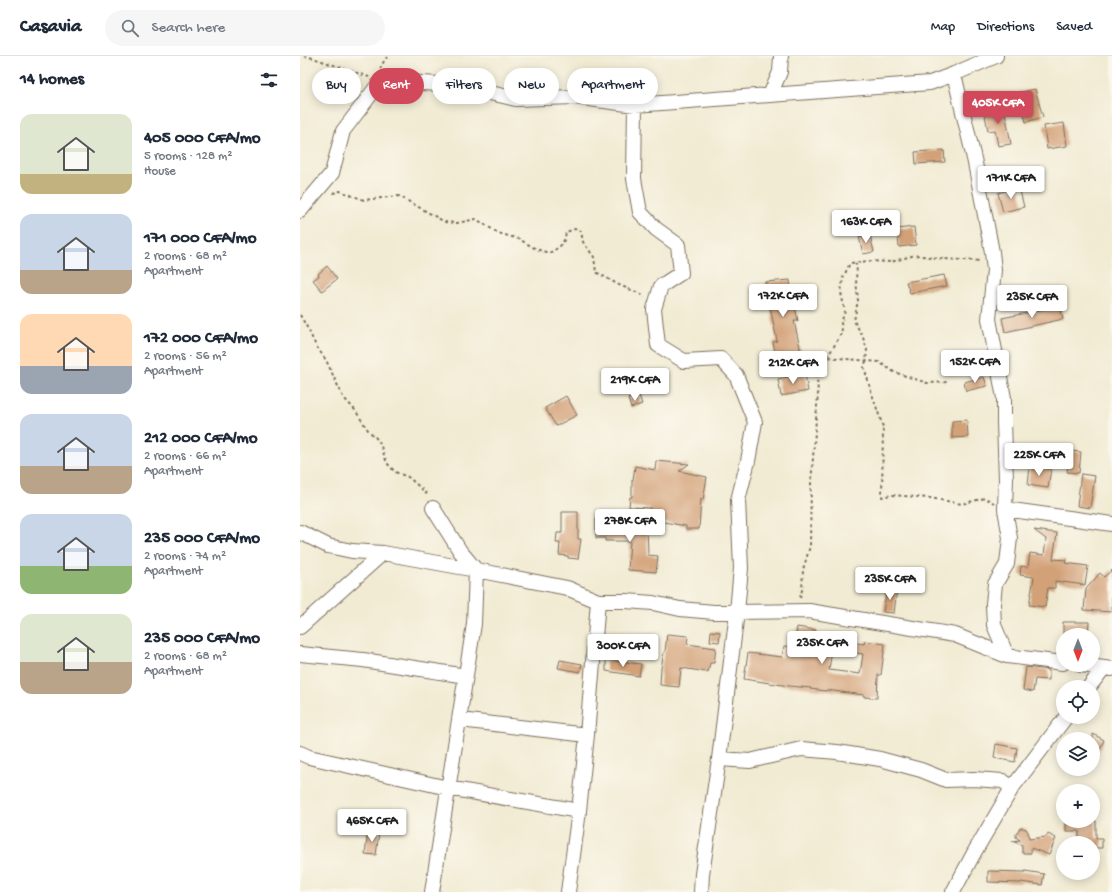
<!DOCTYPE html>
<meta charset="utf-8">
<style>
body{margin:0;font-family:"Gochi Hand",sans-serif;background:#f6f6f7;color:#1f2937;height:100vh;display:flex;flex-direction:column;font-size:15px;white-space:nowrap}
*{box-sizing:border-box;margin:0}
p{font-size:13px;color:#747a83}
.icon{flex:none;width:22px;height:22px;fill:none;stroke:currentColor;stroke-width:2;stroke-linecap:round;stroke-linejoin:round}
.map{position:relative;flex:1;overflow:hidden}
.details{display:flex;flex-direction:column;background:#fff;width:300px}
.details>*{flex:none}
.banner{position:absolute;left:12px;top:12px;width:380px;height:36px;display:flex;gap:8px}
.needle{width:26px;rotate:180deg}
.tools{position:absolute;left:756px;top:572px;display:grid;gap:8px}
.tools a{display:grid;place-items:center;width:44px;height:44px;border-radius:50%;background:#fff;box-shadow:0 2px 10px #0003;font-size:20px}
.price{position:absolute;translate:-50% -34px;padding:0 9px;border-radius:4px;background:#fff;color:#222;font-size:13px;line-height:26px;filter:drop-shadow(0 1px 2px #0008)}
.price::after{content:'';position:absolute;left:50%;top:24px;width:12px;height:9px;margin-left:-6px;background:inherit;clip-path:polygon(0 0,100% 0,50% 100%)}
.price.active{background:#d1495b;color:#fff}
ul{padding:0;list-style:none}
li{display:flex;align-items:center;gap:12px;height:100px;padding:0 20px}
li span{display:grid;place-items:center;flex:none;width:112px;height:80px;border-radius:12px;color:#555}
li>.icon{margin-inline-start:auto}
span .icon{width:48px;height:48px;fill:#fffc;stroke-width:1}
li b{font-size:17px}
h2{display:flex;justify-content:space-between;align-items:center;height:48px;padding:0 20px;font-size:17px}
.chip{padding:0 14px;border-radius:18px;background:#fff;box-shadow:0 2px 10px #0003;font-size:14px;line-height:36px}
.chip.active{background:#d1495b;color:#fff}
header{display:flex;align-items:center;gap:24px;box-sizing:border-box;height:56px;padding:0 20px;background:#fff;border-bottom:1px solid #e0e1e3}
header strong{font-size:19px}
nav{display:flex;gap:22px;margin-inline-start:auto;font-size:14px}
.search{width:280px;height:36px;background:#f6f6f7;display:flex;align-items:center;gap:10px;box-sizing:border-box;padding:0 14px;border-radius:22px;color:#747a83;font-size:15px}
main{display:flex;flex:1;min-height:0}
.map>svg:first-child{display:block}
.building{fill:#d3a178;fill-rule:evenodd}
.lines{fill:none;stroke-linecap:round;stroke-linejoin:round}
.street-casing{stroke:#7b6e5d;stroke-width:16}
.path{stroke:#7b6e5d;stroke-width:2;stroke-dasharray:3 3;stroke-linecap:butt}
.street{stroke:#fff;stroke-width:14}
</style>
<header>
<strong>Casavia</strong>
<div class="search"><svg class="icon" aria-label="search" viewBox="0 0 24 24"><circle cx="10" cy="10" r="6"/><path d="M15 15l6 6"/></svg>Search here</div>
<nav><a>Map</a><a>Directions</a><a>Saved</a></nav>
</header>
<main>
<section class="details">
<h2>14 homes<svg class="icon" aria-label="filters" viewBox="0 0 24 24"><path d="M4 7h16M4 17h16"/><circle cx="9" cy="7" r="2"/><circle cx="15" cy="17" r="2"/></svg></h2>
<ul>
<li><span style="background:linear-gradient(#dfe7d0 75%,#c2b280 0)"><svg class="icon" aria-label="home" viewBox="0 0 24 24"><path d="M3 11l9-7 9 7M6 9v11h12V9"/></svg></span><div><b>405 000 CFA/mo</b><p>5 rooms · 128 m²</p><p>House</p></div></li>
<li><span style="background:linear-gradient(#c9d6e8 70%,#b9a48a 0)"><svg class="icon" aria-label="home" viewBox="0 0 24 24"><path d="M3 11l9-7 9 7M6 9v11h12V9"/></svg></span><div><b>171 000 CFA/mo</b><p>2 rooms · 68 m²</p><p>Apartment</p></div></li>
<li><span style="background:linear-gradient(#ffd9b3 65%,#9aa5b1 0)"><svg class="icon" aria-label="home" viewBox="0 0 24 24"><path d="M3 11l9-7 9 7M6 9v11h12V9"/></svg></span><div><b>172 000 CFA/mo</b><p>2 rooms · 56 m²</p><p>Apartment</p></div></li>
<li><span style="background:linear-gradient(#c9d6e8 65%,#b9a48a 0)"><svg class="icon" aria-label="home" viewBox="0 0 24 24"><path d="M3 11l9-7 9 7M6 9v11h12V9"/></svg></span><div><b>212 000 CFA/mo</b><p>2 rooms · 66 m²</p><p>Apartment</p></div></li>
<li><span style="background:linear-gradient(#c9d6e8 65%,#8fb573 0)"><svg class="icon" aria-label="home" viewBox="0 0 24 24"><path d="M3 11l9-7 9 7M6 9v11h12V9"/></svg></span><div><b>235 000 CFA/mo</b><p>2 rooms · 74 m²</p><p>Apartment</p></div></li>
<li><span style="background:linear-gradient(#dfe7d0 60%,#b9a48a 0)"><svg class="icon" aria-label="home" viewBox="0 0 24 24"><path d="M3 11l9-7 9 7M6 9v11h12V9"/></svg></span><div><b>235 000 CFA/mo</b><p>2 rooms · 68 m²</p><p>Apartment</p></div></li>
</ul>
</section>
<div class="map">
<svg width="812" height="836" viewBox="0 0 812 836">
<rect width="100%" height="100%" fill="#fbf7ec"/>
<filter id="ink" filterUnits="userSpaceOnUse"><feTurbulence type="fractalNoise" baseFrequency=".025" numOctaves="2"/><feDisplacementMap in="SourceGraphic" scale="8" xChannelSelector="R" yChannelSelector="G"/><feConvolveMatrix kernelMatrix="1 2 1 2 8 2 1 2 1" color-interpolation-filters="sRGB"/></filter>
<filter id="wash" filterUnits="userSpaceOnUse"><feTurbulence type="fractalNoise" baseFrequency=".012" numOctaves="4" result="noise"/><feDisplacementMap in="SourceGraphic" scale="16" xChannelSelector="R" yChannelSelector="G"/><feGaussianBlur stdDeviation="0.9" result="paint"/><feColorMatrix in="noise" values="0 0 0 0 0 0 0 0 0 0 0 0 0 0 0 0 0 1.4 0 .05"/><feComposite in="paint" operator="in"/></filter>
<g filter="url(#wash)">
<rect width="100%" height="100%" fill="#f1ebd3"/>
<g id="blocks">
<path class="building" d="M735,33L743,61L726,66L718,37Z
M704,50L711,88L698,90L695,74L688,75L684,54Z
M764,67L767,90L747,93L744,70Z
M644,94L645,106L616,108L615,96Z
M719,131L724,151L703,156L698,137Z
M614,171L616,189L599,191L597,173Z
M570,179L574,196L563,198L559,181Z
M27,210L37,223L22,235L13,224L19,220L18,218Z
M644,219L647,230L610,237L606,226Z
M490,224L492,246H494L498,265H494L501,296L476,302L473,286L477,285L465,226Z
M760,250L763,263L705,276L702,262Z
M505,318L508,335L481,340L478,323Z
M684,321L687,330L666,335L664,326Z
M339,339L342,348L331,352L328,343Z
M266,340L277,359L256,370L245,352Z
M667,364L668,381L652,382V365Z
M770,395L781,396L779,417L767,416Z
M356,405L389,408L379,415L407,421L403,444L401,443L399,473H386V470L358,465L348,464L350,452L329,451L330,441H332V424H333L335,410L355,414Z
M730,410L751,413L748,432L728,429Z
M781,418L795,420L790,452L777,450Z
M262,456H278V483H281L278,503L268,502V500L259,499L260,487H256L257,477H262Z
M296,463H311V469H347L348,499L358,500L356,516L328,514L330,485H305V482H296Z
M734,474L757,477L753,503L766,504L765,507L788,510L785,529L755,525V532H748L745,551L729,549L734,521L720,519L721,510L728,511L730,497L744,499L746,483Z
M812,514V556L784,554L786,533L800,517L804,521Z
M587,532L597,533L594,557L583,556Z
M763,566H789L788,577L763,579Z
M497,571L516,574L515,581L564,588L565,585L585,588L581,619H578L577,642L564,641V639L526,634V635L510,633L511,632L489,630L444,623L448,597L482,601L484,590L495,591ZM532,594L563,598L560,618L529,614Z
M411,575L420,576L419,586L410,585Z
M367,578L388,580L387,588L416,592L414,607H410L408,616L381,612L379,631L360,629L361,612L364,596H365Z
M260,604L282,608L280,616L258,612Z
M306,604L341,608L339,620L306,615Z
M726,611L749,614V624L735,623L733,636L723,634Z
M793,678L804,684L793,709Z
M696,688L717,692L715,706L694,702Z
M766,765H796V782H802V792H793V787H779V775H766Z
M720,772H723L726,773L728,776L729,783L746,781L748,778L756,782L749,799L731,792V797H722V789L712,785L720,784L716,781V778Z
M68,775L79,777L76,799L65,798Z
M688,815L725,816V815L744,818L742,829L721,826V827L688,826Z"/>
</g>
</g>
<g filter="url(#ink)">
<use href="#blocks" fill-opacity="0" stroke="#7b6e5d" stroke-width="1"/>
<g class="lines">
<g class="street-casing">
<path id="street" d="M654,18L675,107L692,196L694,214L689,263L704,342V366L706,423L705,453L710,482L707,508L695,528L693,548L694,569L707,600
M470,39L480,16L481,0
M335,49L334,123L340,156L356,173L378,189L381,217L361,230L354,253L358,289L384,305L421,303L436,319L455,366L448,405L438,444L441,512L437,556L509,555L655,579L707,600L763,607
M0,155L32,117L43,75L81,25L122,27L139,28L173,33L216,43L274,41L335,49L630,27L654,18L696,0
M705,453L812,468
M0,476L28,490L52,495L83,497L176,514L267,532L298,545H326L353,547L380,553L414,556H437L419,703L402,818L401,836
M0,571L83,497
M0,598L63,604L166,620
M781,609L812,613
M789,631L803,613
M160,664L287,679
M0,697L9,701L148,732L279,755
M419,703L450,705L501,693L537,696L580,703L621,714L646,724L674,723L703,725L712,732
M132,836L174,568L176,514L160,495L133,452
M268,836L279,755L287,679L298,545
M653,836L675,795L712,732L766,661"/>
</g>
<path class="path" d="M4,0L13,2L69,21
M80,13L85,3L89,0
M33,137L40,135L64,144L99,140L145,166L157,167L176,163L198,177L219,183L236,193L249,197C260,191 264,189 266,176L275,173L281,175L283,186L294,201L296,216L319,229L341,238L344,242
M555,207L557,210L556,224L558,244L554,265L562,279L567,293L566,305L564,311L571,335L583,371L582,441L591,439L630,442L662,448L685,442L694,447
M0,259L8,273L16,290L26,304L43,341L55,354L68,374L79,385L87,407L95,416L108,421L123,434L128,440
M527,301L533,292L542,276L541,267L545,255L541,237L543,222L550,207L569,205L591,206L615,199L644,203L681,205
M500,542L502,534L503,514L510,490L511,428L518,337L516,305L527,301L579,306L594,316L627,327L648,326"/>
<use href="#street" class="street"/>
</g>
</g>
</svg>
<div class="tools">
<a><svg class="needle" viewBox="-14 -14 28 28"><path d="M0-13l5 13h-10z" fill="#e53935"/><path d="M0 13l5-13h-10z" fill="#747a83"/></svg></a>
<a><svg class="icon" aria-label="locate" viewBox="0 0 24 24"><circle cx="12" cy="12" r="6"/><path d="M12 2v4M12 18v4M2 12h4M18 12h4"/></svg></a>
<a><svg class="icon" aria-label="layers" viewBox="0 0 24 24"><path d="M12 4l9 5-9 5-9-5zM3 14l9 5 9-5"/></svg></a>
<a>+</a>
<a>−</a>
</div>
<b class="price active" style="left:698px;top:69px">405K CFA</b>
<b class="price" style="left:711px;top:144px">171K CFA</b>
<b class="price" style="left:566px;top:188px">163K CFA</b>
<b class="price" style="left:483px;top:262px">172K CFA</b>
<b class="price" style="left:732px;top:263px">235K CFA</b>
<b class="price" style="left:675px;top:328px">152K CFA</b>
<b class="price" style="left:493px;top:329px">212K CFA</b>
<b class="price" style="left:335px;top:346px">219K CFA</b>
<b class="price" style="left:739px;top:421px">225K CFA</b>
<b class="price" style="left:330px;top:487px">278K CFA</b>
<b class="price" style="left:590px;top:545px">235K CFA</b>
<b class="price" style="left:522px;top:609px">235K CFA</b>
<b class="price" style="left:323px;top:612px">300K CFA</b>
<b class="price" style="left:72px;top:787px">465K CFA</b>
<div class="banner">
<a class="chip">Buy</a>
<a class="chip active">Rent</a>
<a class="chip">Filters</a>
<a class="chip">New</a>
<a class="chip">Apartment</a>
</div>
</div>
</main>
